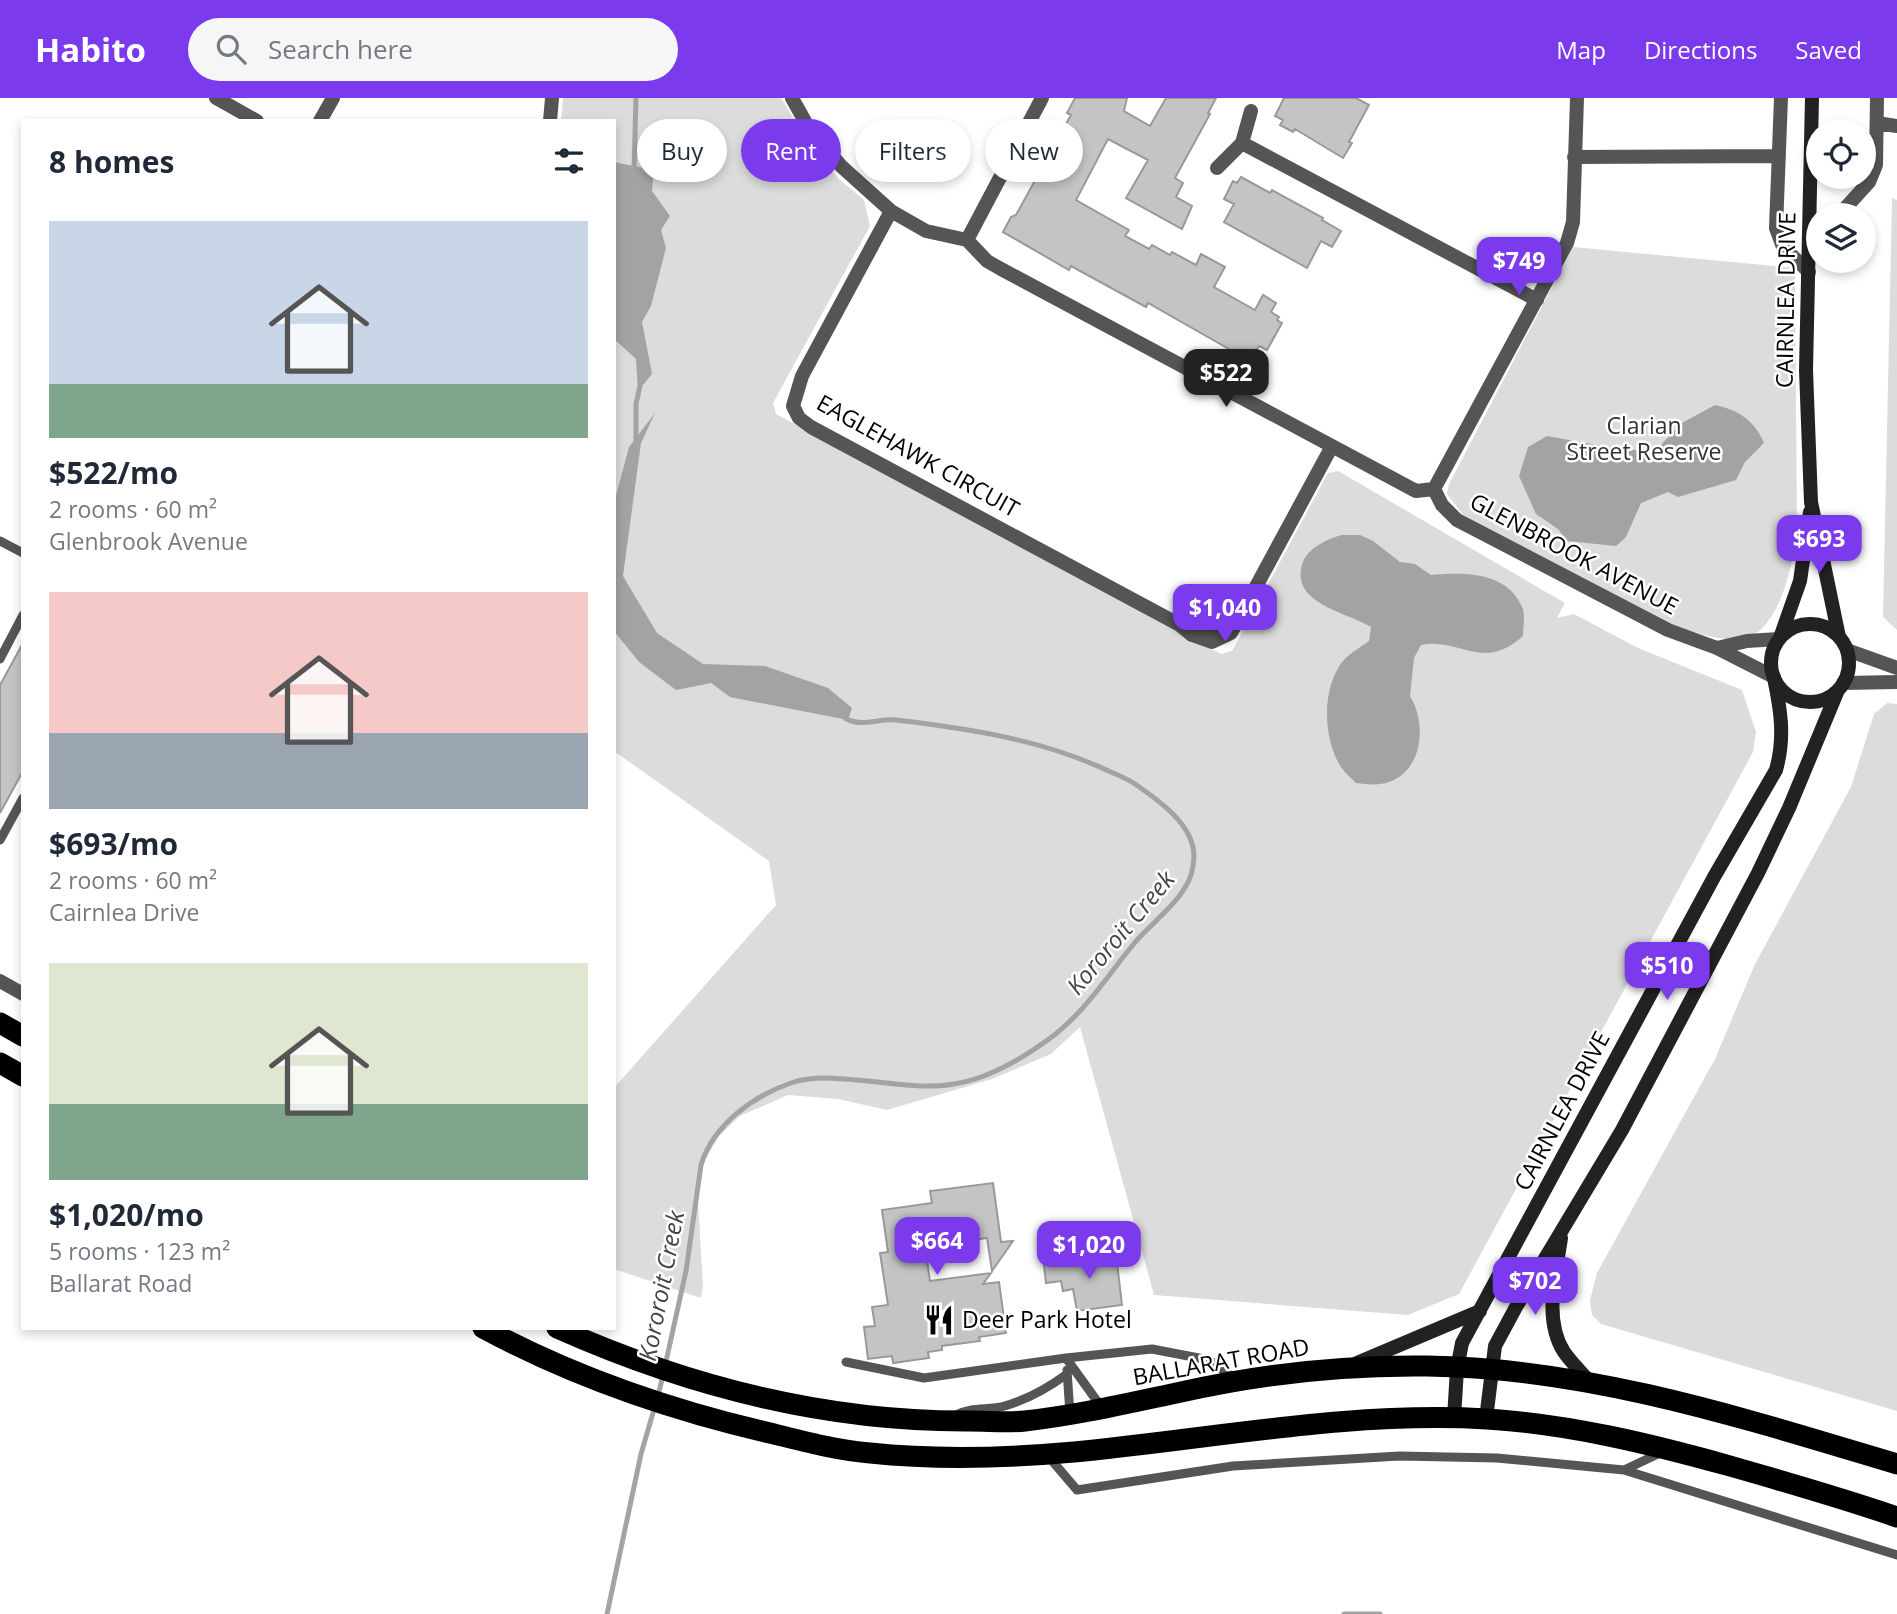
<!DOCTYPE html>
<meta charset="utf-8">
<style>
body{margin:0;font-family:"Open Sans",sans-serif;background:#f6f6f7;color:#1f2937;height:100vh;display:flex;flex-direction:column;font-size:26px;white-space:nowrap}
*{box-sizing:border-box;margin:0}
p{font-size:23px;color:#747a83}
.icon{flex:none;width:38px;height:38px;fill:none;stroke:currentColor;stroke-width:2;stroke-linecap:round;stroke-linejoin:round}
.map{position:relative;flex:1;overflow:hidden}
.side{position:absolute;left:21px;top:21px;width:595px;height:1211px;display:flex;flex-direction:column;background:#fff;border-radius:0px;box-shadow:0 4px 10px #0003}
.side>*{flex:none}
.top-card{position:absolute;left:637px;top:21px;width:665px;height:63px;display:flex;gap:14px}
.tools{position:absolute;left:1806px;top:21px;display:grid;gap:14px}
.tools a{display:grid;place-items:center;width:70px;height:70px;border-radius:50%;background:#fff;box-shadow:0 4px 10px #0003;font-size:35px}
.price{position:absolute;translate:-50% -60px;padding:0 16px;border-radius:14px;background:#7c3aed;color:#fff;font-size:23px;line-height:46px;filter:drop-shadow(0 2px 4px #0008)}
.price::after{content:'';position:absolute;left:50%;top:42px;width:21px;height:16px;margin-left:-10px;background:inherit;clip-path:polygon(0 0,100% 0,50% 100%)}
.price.current{background:#222;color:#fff}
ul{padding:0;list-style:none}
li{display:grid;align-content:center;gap:14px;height:371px;padding:0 28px}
li span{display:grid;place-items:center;height:217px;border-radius:0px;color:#555}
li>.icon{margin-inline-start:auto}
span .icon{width:126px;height:126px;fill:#fffc;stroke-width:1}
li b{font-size:30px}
h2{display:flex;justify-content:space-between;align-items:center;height:84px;padding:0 28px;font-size:30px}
.pill{padding:0 24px;border-radius:32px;background:#fff;box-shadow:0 4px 10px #0003;font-size:24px;line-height:63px}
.pill.current{background:#7c3aed;color:#fff}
header{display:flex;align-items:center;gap:42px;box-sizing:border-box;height:98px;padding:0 35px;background:#7c3aed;color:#fff}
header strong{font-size:33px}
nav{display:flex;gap:38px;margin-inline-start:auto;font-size:24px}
.search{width:490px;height:63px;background:#f6f6f7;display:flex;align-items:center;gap:18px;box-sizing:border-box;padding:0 24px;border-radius:38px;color:#747a83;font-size:26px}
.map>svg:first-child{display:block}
.green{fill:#dcdcdc}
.water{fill:#a3a3a3}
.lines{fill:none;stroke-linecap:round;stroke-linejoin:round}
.stream{stroke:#a3a3a3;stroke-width:5}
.building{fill:#c4c4c4;stroke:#999;stroke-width:2}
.lane{stroke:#555;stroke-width:9}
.street{stroke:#555;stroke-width:14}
.secondary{stroke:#222;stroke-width:14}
.highway{stroke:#000;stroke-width:21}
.labels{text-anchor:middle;stroke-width:5;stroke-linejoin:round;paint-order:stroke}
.street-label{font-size:23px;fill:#000;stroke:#fff}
.park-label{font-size:23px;fill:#333;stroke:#fff}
.poi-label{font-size:23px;fill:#000;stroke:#fff;text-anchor:start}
.water-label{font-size:24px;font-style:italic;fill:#444;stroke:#fff}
</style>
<header>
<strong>Habito</strong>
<div class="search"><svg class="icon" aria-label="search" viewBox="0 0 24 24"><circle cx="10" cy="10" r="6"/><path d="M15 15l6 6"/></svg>Search here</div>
<nav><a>Map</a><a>Directions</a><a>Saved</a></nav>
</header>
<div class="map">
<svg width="1897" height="1516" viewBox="0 0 1897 1516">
<rect width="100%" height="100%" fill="#fff"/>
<path class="green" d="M563,0H781L815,55L840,82L864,102L870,128L773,305L776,316L1221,556L1232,553L1328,375L1338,373L1565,505L1557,520L1574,516L1638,550L1742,592L1756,634L1753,654L1459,1196L1408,1217L1154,1197L1080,929L1051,956L992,981L887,1012L838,1001L788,997L740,1018L719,1038L704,1064L698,1102L703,1188L701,1200L614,1171V990L776,807L769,763L614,653V23H561Z
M1892,100L1897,102V532L1883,519Z
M1573,149L1795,170L1797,436C1793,466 1780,527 1749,539C1694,559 1517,446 1463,417L1447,396L1449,386Z
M1887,605L1897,606V1313L1601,1226L1592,1217L1590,1202L1597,1175L1715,961L1755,866L1851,689L1874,616Z"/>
<path class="water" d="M614,64L654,72L652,93L670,118L661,132L666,150L651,208L642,224L652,276L638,293L636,261L614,241Z
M1715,307C1739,312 1755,323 1764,345L1745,364L1736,382L1678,399L1668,394L1641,405L1626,439L1616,448L1567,443L1558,431L1536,416L1519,378L1528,349L1547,338L1625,352H1643L1661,347L1680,326Z
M655,315L641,345L623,478L657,535L703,566L765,568L828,590L852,610L848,622L730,599L711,585L676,592L639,564L614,533V405L629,349Z
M1342,437H1360L1373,443L1400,464L1415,466L1431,477C1464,474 1508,473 1523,511C1525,518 1523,530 1523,538C1481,575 1461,539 1421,547L1414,560L1410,598C1427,625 1423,672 1389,684C1378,688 1367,686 1356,685C1351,680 1345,675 1341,669C1323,641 1321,590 1343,563C1350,555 1361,549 1369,543L1371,529C1346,514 1288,505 1303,464C1308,450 1329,440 1342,437Z"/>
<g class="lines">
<path class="stream" d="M634,73L636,0
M636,344V306L640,288
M665,1268L686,1173L701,1067C713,1027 753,998 791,985C834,970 905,995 954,986C987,981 1023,960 1049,941C1085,915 1109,875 1137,842C1154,823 1178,806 1189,782C1192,776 1194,764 1194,757C1193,726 1158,702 1135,686C1125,679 1112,675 1102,670C1038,641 965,630 896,622C878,620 862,630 845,620
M658,1298L663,1277
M607,1516L641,1356L655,1308
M1344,1516H1380"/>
</g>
<path class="building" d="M1075,0H1127L1124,13L1150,28L1166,0H1216L1208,15L1210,16L1175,80L1183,85L1176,99L1192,108L1182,131L1126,100L1148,62L1108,41L1076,102L1129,132L1125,138L1149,151L1152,147L1170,157L1172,154L1196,167L1201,156L1225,169L1214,189L1255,212L1263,197L1276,205L1271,214L1279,219L1277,222L1282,225L1267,252L1259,248L1250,263L1148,205L1146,209L1071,168L1069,172L1003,134L1011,119L1016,117L1071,17L1067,15Z
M1284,0H1356L1369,7L1349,44L1352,45L1343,60L1295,31L1293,34L1280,27L1283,22L1275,18Z
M1241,79L1270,95L1272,92L1323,120L1322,122L1341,133L1332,149L1321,143L1307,170L1224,124L1234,106L1224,101L1233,83L1237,85Z
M23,545V673L0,715V587Z
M993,1085L1001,1144L1013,1143L992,1173L987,1140L925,1149L930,1183L991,1175L983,1186L999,1184L1006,1235L979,1239L980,1243L942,1248V1252L928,1254L929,1260L893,1265L892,1258L868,1261L864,1229L875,1228L872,1209L888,1207L880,1155L888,1154L882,1112L932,1105L930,1093Z
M1116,1156L1122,1207L1077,1213L1073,1191L1063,1193L1061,1183L1046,1185L1044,1167Z"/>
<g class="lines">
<path class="lane" d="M0,443L23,455
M0,561L23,517
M0,742L23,700
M1066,1260L1102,1310
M846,1264L924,1280L1066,1260L1152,1251L1209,1262L1234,1280
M1067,1272L1070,1316
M956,1317C971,1309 985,1312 1001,1309C1024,1303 1048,1290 1067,1276
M1048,1358L1077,1392L1233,1368L1399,1358L1497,1360L1624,1372L1897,1457
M1624,1372L1660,1355"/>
<path class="street" d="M216,0L257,23
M792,0L807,27L841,68L891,113L926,133L967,142L987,163L1001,171L1416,393L1434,391L1442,407L1457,422L1668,532L1717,550L1774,579
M1781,0L1776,130L1783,149L1809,174
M320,23L333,0
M550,23L552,0
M1877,25L1897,28
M1242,45L1537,202
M1574,59L1779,58
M1217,70L1242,45L1251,13
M891,113L802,278L793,308L799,320L811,329L1180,527L1192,537L1212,544L1231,535L1332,348
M1839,117L1869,84L1876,67L1877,0
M967,142L1042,0
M1434,391L1567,145L1573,124L1577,0
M1185,528C1207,533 1222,532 1238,514
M1717,550L1747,543L1779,541
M1847,552L1897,570
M1843,585L1897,584
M0,883L23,896"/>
<path class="secondary" d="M1812,0L1806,272L1811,404L1839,539
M1771 565a39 39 0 1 1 78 0a39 39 0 1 1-78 0Z
M1781,537L1800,483L1810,414
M1561,1140C1556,1176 1543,1221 1564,1254C1571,1264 1581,1274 1589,1283
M1357,1265L1480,1213
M1454,1320L1457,1271L1462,1245L1714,779L1776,672C1785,640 1781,613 1774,580
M1486,1321L1495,1248L1516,1209L1622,1032L1758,775L1789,710L1838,592"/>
<path class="highway" d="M0,925L23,938
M0,965L23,978
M483,1230C574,1279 670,1312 770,1335C802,1343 836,1352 870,1355C936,1362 1007,1360 1074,1354C1211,1341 1349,1313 1487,1321C1569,1326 1651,1346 1730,1368C1786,1384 1842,1400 1897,1419
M557,1230C687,1288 828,1324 970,1323C989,1323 1007,1325 1025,1323C1078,1317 1129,1305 1181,1294C1261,1276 1345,1267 1427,1268C1589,1270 1743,1320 1897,1366"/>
</g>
<defs>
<g id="restaurant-bare" transform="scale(2.415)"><path d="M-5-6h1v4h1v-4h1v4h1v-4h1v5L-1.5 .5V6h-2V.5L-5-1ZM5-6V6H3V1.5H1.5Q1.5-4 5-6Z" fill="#000" stroke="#fff" stroke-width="2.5" paint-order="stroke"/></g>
</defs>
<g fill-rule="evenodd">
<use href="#restaurant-bare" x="939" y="1222"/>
</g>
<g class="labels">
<g class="street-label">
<text transform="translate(1786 202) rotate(-89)" y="8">CAIRNLEA DRIVE</text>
<text transform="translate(918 358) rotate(29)" y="8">EAGLEHAWK CIRCUIT</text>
<text transform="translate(1574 456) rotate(28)" y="8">GLENBROOK AVENUE</text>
<text transform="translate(1562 1013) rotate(-62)" y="8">CAIRNLEA DRIVE</text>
<text transform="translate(1221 1264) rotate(-10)" y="8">BALLARAT ROAD</text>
</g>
<g class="park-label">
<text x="1644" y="336">Clarian<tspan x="1644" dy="26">Street Reserve</tspan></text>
</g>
<g class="poi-label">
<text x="962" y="1230">Deer Park Hotel</text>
</g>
<g class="water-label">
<text transform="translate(1121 835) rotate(-50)" y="8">Kororoit Creek</text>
<text transform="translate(662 1188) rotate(-79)" y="8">Kororoit Creek</text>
</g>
</g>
</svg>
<div class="tools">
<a><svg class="icon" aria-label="locate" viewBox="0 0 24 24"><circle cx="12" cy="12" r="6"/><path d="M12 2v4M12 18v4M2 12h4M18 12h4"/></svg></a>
<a><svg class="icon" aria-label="layers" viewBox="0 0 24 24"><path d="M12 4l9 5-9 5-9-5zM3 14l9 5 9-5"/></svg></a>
</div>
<b class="price" style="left:1519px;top:199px">$749</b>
<b class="price current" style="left:1226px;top:311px">$522</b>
<b class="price" style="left:1819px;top:477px">$693</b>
<b class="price" style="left:1225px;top:546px">$1,040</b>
<b class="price" style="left:1667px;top:904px">$510</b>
<b class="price" style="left:937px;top:1179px">$664</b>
<b class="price" style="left:1089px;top:1183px">$1,020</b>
<b class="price" style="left:1535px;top:1219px">$702</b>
<div class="top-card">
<a class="pill">Buy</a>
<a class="pill current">Rent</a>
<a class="pill">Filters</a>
<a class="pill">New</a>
</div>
<section class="side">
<h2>8 homes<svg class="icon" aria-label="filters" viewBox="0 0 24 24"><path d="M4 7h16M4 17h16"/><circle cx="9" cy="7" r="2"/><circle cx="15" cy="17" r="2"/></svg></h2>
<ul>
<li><span style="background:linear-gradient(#c9d6e8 75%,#7fa58c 0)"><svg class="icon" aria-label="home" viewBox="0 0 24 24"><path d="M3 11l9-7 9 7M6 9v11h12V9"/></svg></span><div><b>$522/mo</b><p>2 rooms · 60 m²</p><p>Glenbrook Avenue</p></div></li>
<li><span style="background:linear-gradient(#f6c9c9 65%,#9aa5b1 0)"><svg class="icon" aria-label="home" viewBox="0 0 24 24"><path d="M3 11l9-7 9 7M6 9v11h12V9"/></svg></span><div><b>$693/mo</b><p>2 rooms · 60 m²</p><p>Cairnlea Drive</p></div></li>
<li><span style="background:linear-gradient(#dfe7d0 65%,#7fa58c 0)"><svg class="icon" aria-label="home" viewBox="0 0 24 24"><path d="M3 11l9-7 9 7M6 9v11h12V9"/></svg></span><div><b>$1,020/mo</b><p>5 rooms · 123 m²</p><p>Ballarat Road</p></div></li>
</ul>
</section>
</div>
